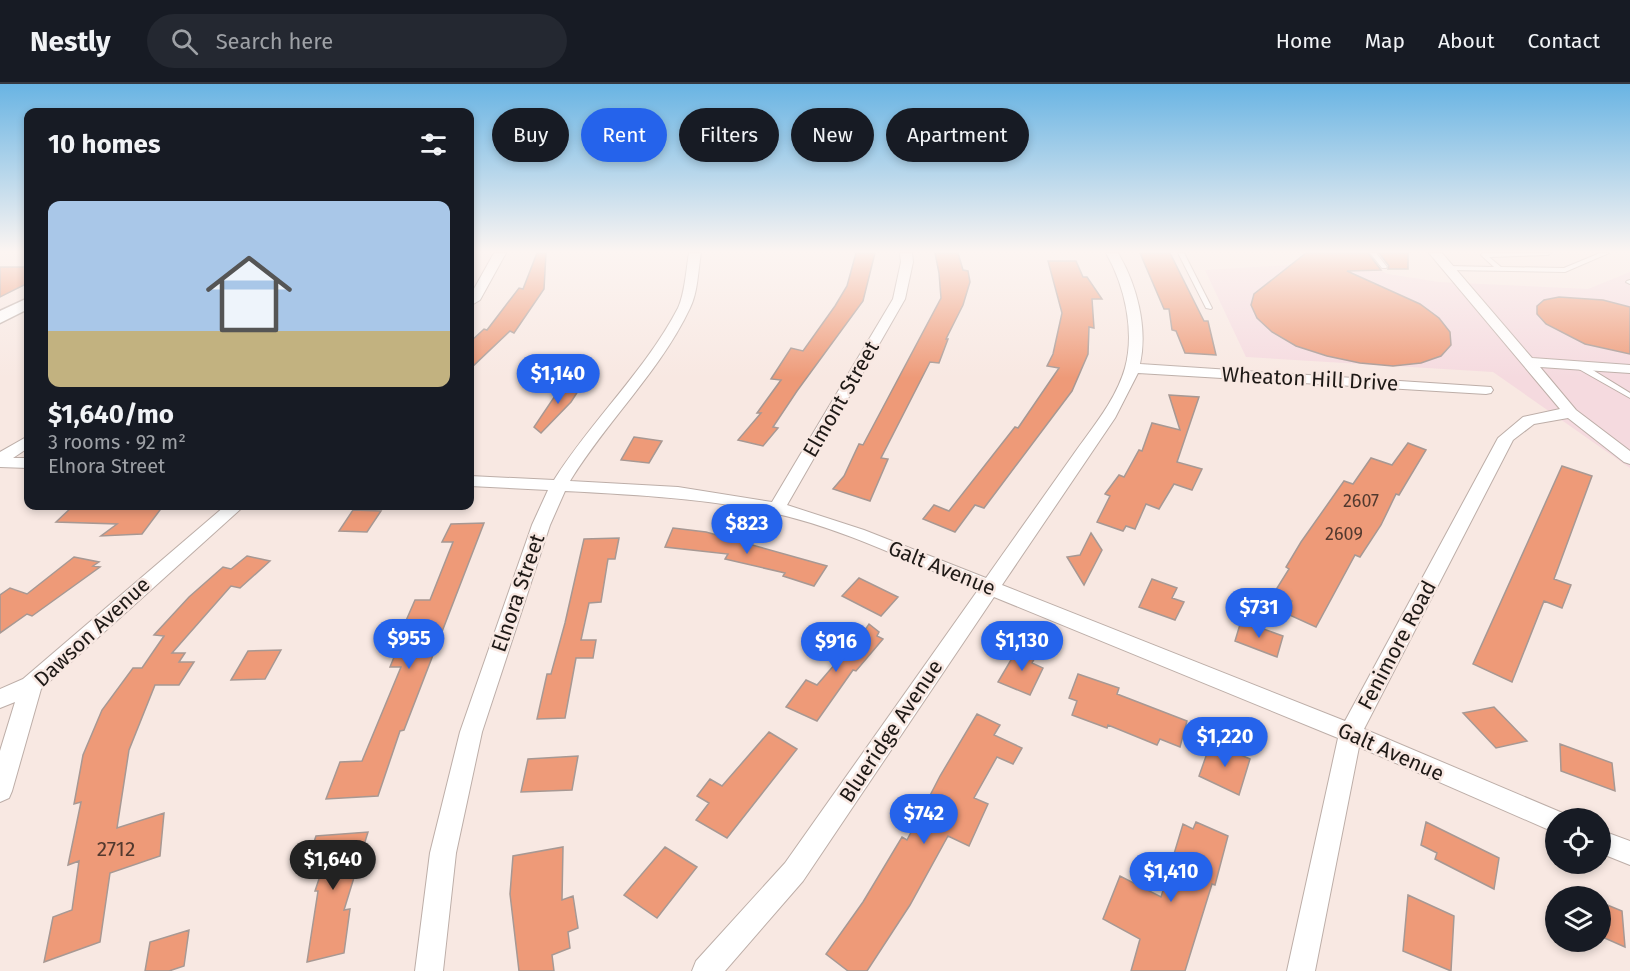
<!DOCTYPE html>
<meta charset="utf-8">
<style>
body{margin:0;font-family:"Fira Sans",sans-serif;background:#242831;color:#f1f3f6;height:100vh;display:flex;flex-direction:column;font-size:22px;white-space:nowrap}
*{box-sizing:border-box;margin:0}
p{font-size:20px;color:#9ea1a6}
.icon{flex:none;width:33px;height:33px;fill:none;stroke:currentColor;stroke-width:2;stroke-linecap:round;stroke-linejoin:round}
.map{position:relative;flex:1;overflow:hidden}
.drawer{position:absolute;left:24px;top:24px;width:450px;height:402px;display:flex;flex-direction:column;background:#171b24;border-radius:12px;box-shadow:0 3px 9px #0003}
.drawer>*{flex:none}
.top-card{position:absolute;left:492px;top:24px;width:570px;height:54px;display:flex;gap:12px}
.controls{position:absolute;left:1545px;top:724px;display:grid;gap:12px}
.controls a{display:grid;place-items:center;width:66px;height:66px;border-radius:50%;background:#171b24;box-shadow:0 3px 9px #0003;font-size:30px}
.price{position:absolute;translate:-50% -51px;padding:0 14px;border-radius:21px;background:#2563eb;color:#fff;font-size:20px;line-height:39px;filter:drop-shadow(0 2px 3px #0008)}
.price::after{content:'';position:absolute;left:50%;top:36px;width:18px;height:14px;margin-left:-9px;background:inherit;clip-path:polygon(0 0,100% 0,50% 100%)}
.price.selected{background:#222;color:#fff}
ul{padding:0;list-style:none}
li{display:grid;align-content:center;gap:12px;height:318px;padding:0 24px}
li+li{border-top:2px solid #363941}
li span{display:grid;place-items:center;height:186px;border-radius:12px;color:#555}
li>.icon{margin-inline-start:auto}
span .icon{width:108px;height:108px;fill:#fffc;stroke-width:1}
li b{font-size:26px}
h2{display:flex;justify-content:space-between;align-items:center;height:72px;padding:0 24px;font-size:26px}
.chip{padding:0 21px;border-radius:27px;background:#171b24;box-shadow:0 3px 9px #0003;font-size:21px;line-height:54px}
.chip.selected{background:#2563eb;color:#fff}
header{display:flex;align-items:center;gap:36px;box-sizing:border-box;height:84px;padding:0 30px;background:#171b24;border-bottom:2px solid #363941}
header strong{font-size:28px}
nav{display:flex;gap:33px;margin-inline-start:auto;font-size:21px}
.search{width:420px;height:54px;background:#242831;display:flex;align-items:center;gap:15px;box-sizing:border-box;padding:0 21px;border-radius:33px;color:#9ea1a6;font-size:22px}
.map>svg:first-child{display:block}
.industrial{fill:#f5dadf}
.building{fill:#ee9a78;stroke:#a79893;stroke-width:1.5}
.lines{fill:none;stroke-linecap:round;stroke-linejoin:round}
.service-casing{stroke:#bdaea8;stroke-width:2}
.minor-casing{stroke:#bdaea8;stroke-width:2}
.tertiary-casing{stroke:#bdaea8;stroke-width:3}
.service{fill:#fff;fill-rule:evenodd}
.minor{fill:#fff;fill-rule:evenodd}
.tertiary{fill:#fff;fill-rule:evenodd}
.labels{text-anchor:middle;stroke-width:5;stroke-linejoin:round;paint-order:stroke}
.number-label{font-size:18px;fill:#52392e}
.street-label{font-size:21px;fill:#1e1916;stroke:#f8e8e2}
.near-number-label{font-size:21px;fill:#52392e}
</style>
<header>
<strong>Nestly</strong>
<div class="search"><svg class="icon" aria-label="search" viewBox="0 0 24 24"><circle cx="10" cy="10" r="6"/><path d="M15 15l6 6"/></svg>Search here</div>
<nav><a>Home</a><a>Map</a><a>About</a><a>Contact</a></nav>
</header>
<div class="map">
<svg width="1630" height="887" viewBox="0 0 1630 887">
<rect width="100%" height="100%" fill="#f8e8e2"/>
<path class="industrial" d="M1357,177L1388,190L1439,198L1588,205L1630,188V384L1493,288L1246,273L1205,186Z"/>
<path class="building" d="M537,169H546L544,205L514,249L510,247L471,284L470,258L484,245L487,246L519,204L523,205Z
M856,169H875L863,217L797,307L773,343L778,344L763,362L738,356L761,329H757L781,296L771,295L791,264L803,267L835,222L847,202Z
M935,169H958L963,186L968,187L970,198L963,221L946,255H948L939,279L930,278L881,374L888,375L870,417L833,405L844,392L859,360L863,361L941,214L939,189Z
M1140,169H1170L1204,237H1208L1216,271L1185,269L1176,247L1172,246L1169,225H1164Z
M1306,169H1368L1381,186L1347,187L1420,220L1439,234L1450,248L1451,261L1441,272L1421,279L1393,282L1360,279L1327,272L1296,262L1272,248L1257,234L1251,221L1254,210Z
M1379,169H1408V185H1388L1389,182Z
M1048,177H1076L1083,193H1087L1102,215H1092L1094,244L1089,243L1088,270L1072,307L984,424L975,421L955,448L923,435L934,421L949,427L1015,343L1018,344L1059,284L1047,282L1053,270L1062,229Z
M0,183H28V199L0,213Z
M1559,213L1603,216L1630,223V270L1585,260L1546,240L1537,230V222L1544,216Z
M563,300L582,301L571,318L541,349L534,343Z
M1169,311L1199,313L1177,378L1202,385L1192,406L1174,400L1159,425L1146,420L1135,445L1126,442L1123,447L1097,438L1110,412L1105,410L1119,391L1124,393L1139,366L1142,367L1152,339L1180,346Z
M634,353L662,357L649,379L621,376Z
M1408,359L1426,366L1399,411L1396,410L1381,441L1360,473L1355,471L1316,543L1285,529L1292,517L1274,509L1289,485L1286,483L1301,458L1344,397L1353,400L1371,374L1392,381Z
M1562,382L1592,392L1554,495L1571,501L1562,524L1544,517L1512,598L1473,580Z
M73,422H163L142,450L101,452L117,440L56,438Z
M353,426L381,427L367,448L339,447Z
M484,439L404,646L400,647L378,712L326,715L340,678L362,677L401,583H390L408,539H405L415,516H430L453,458H442L451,440Z
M673,444L706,448L827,482L814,502L783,492L785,489L725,475L728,470L665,463Z
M1091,449L1102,466L1084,501L1067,473L1080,471Z
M619,454L615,475H608L601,518L589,519L581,556H596L593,574H576L565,634L537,635L547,590H551L565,539L584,455Z
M247,472L270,477L240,504L231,502L172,569H185L179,578H194L179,601H155L129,666L117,744L164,729L160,772L110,789L100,858L44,878L53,833L72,826L79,777L68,781L81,718L74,720L83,671L102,626L133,584H142L164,552L154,551L189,513L223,483L231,485Z
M74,473L99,478L93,482L100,483L32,532L27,530L0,549V511L10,504L27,510Z
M859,494L898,513L881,532L842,512Z
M1152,495L1177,504L1172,514L1184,518L1175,536L1139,523Z
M1241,537L1283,552L1277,573L1235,557Z
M869,540L879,548L877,552L883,555L856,587L853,586L817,637L786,623L806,596L817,601L842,572L833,567L855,541L865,546Z
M1018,564L1036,572L1032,579L1043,584L1030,611L998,598Z
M281,566L265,595L231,596L248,567Z
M1078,590L1119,604L1117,610L1187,637L1180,663L1160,655L1157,661L1108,641L1107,644L1072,631L1077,617L1069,614Z
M1494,623L1527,657L1496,664L1463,629Z
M977,630L1000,641L994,651L1022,664L1013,680L997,673L974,714L988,720L969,762L948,752L910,821L867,887H848L826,870L863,818L902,753L907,756L940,692Z
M769,648L797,665L727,754L696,736L709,719L697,712L710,695L722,702Z
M1211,658L1250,675L1239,711L1199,692Z
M1560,660L1612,679L1615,707L1561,687Z
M578,672L572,706L521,708L528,675Z
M1196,738L1228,752L1215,801L1212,800L1185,887H1131L1140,855L1103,835L1120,792L1161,813L1183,740L1193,745Z
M1426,738L1499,774L1494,805L1435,775L1437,769L1421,761Z
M368,748L344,826L350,825L344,869L307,878L318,807H315L324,780L306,781L316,752Z
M563,763L562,816L573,812L578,844L568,848L570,864L552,871L554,887H519L510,810L513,772Z
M665,763L697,783L657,834L624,811Z
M1408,811L1454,832L1451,887L1403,867Z
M1600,818L1622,827L1625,863L1600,852Z
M189,846L184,882L169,887H145L150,858Z"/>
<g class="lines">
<g class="service-casing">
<path id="service" d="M1178,169H1184L1212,224L1211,225L1206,224Z
M1370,169H1376L1387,183L1386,184H1382Z
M1551,169L1548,171L1489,173L1501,183L1564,184L1600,169H1609L1565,188L1448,186L1445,184L1448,182L1494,183L1482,172L1481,171L1483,169Z
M1630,196V200L1626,198L1627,197Z
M1577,280H1583L1630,309V314L1577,284Z"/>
</g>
<g class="minor-casing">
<path id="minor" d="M494,169H506L480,216L470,222V212Z
M689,169H701C698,186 698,208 690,224C661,286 606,338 570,397L678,403L772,418L893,215L901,178L900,169H912L913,178L905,215L787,421L864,446L986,494C1015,453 1044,412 1073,371C1092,344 1116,316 1125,284C1135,248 1125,202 1106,169H1118C1137,201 1148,244 1140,280L1491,303L1493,306L1491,309L1486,310L1138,289L1115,334L1002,501L1345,637L1498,354L1523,333L1560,325L1429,169H1442L1532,274L1630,281V289L1540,283L1576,326L1630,367V380L1624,378L1568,334L1534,340L1513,356L1364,645L1565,730L1567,735H1556V749L1359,663L1315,887H1287L1338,654L994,513L803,797L725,887H692L696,877L785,779L978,506C912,479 842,444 773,429C704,414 635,411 565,407L550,441L482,648L456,769L443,887H415L430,769L460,648L532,441L548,406L470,402V392L554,396C591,337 646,286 678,224C685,209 686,186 689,169Z
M28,352V364L13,374H28V384L0,383V368Z
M225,422H244L41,605L12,707L9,714L0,718V667L15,618L0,624V605L23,595Z
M1600,746L1630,757V781L1600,769Z"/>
</g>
<g class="tertiary-casing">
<path id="tertiary" d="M28,214V225L0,239V227Z"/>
</g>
<use href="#service" class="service"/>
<use href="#minor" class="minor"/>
<use href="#tertiary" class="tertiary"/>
</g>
<linearGradient id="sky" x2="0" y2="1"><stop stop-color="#69b4e3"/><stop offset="0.57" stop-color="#fcf5f2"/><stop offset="1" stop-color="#fcf5f2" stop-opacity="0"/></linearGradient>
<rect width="1630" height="294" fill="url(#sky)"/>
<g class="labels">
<g class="number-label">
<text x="1361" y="423">2607</text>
<text x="1344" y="456">2609</text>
</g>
<g class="street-label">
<text transform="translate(1310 295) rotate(3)" y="7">Wheaton Hill Drive</text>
<text transform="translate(841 315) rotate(-60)" y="7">Elmont Street</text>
<text transform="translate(942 484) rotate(22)" y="7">Galt Avenue</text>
<text transform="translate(518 509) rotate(-71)" y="7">Elnora Street</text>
<text transform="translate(92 548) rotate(-43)" y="7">Dawson Avenue</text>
<text transform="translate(1397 561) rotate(-62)" y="7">Fenimore Road</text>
<text transform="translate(891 647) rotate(-56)" y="7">Blueridge Avenue</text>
<text transform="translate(1391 668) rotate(24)" y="7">Galt Avenue</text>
</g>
<g class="near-number-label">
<text x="116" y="772">2712</text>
</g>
</g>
</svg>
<div class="controls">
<a><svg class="icon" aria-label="locate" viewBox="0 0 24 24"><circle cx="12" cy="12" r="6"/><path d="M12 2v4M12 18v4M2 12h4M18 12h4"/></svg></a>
<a><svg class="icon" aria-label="layers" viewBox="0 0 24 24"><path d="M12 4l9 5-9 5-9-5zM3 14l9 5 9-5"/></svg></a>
</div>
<b class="price" style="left:558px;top:321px">$1,140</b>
<b class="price" style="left:747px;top:471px">$823</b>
<b class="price" style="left:1259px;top:555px">$731</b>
<b class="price" style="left:409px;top:586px">$955</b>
<b class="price" style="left:1022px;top:588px">$1,130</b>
<b class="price" style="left:836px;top:589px">$916</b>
<b class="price" style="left:1225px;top:684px">$1,220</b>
<b class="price" style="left:924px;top:761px">$742</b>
<b class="price selected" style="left:333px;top:807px">$1,640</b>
<b class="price" style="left:1171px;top:819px">$1,410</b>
<div class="top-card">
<a class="chip">Buy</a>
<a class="chip selected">Rent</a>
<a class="chip">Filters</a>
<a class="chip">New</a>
<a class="chip">Apartment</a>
</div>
<section class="drawer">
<h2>10 homes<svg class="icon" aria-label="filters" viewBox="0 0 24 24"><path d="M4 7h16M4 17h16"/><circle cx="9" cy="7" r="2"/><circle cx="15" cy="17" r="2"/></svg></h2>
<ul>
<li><span style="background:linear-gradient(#a9c7e8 70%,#c2b280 0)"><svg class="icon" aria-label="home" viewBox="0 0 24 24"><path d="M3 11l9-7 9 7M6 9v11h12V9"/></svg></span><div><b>$1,640/mo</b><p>3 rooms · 92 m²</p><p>Elnora Street</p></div></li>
</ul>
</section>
</div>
